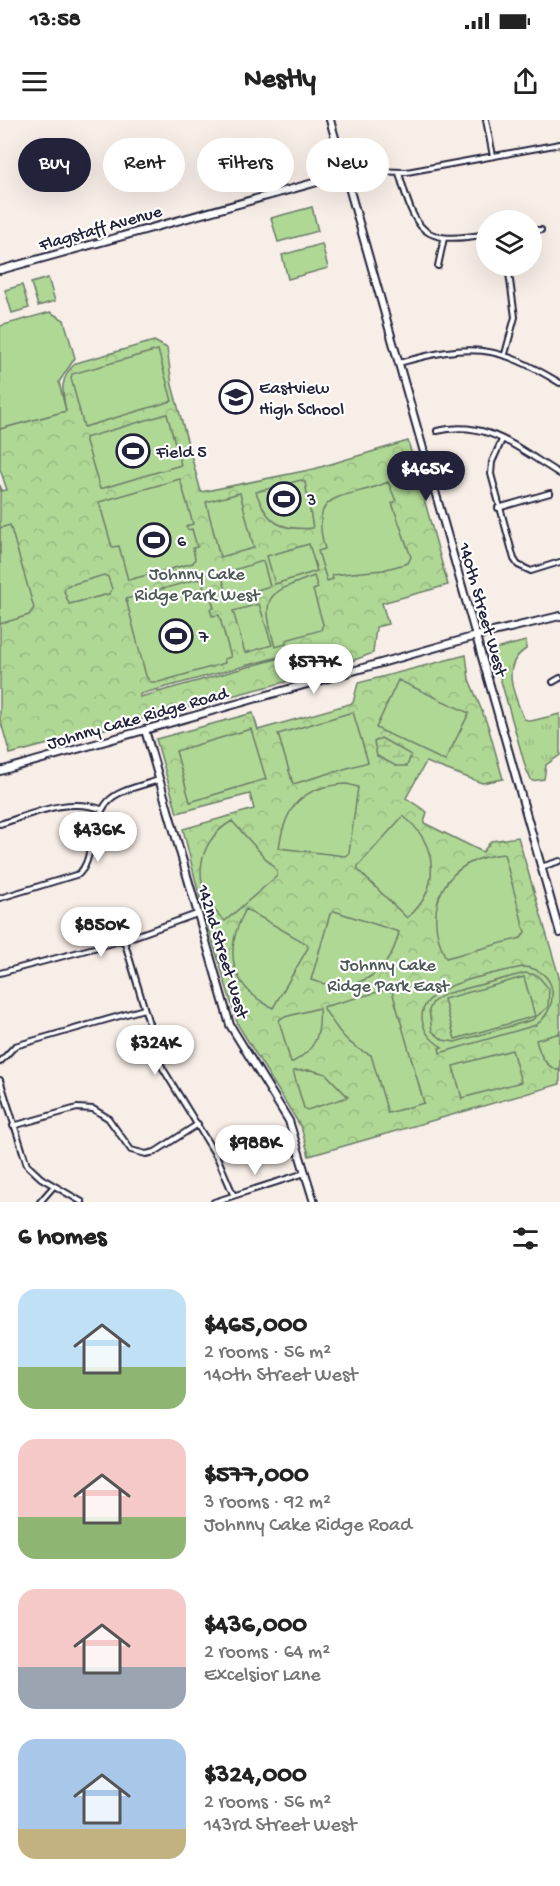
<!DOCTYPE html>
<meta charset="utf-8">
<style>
body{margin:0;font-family:"Gochi Hand",sans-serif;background:#f6f6f6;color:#222;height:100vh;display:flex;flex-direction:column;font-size:22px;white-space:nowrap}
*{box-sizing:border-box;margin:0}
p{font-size:20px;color:#767676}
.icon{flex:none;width:33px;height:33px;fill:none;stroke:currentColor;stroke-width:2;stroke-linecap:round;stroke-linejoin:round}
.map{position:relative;height:1082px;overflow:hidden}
.panel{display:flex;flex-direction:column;background:#fff;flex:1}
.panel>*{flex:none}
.guide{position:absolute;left:18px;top:18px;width:525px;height:54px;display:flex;gap:12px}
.controls{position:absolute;left:476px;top:90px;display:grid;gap:12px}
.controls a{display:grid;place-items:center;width:66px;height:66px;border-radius:50%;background:#fff;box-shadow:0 6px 24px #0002;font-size:30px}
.price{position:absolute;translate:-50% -51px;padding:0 14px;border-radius:21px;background:#fff;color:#222;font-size:20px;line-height:39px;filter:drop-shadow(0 2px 3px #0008)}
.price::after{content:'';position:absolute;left:50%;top:36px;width:18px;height:14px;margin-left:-9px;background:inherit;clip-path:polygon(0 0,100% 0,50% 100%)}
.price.selected{background:#22223b;color:#fff}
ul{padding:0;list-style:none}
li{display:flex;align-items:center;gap:18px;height:150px;padding:0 18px}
li span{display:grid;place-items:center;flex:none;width:168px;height:120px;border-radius:18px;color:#555}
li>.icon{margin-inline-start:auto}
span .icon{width:72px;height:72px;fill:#fffc;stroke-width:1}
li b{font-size:26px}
h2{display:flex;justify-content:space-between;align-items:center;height:72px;padding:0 18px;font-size:26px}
.tag{padding:0 21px;border-radius:27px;background:#fff;box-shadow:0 6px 24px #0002;font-size:21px;line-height:54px}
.tag.selected{background:#22223b;color:#fff}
.status{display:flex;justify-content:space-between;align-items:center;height:42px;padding:0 30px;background:#fff;direction:ltr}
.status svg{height:16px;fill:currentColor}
header{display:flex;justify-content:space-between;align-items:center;height:78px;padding:0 18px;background:#fff;font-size:27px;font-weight:700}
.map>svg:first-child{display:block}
.grass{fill:url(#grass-tufts);stroke:#697d68;stroke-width:1.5}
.forest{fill:url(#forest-crowns);stroke:#697d68;stroke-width:1.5;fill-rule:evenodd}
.wetland{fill:url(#wetland-marsh);stroke:#697d68;stroke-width:1.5}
.pitch{fill:#b0d895;stroke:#697d68;stroke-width:1.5;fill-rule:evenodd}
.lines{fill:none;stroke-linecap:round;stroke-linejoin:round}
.street-casing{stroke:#22223b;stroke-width:8}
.secondary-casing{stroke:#22223b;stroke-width:10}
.street{stroke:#fff;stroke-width:4}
.secondary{stroke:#fff;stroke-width:6}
.labels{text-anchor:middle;stroke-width:4.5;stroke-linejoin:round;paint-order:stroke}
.street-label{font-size:18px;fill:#22223b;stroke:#fff}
.poi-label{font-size:18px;fill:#22223b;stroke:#fff;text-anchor:start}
.park-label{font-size:18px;fill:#4d5956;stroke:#fff}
</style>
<div class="status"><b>13:58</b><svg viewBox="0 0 49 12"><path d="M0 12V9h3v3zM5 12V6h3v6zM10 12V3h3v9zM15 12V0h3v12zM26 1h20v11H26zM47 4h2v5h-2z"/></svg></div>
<header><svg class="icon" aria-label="menu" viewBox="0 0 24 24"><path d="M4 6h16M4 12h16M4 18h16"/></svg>Nestly<svg class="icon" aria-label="share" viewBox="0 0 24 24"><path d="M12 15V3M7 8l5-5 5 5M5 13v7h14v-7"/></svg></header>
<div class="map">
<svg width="560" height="1082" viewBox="0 0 560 1082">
<defs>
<pattern id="grass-tufts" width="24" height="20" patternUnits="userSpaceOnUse" patternTransform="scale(1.5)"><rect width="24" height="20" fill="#b0d895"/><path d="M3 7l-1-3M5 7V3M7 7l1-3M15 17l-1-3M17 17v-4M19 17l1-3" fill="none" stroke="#97b981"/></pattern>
<pattern id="forest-crowns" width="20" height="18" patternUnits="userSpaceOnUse" patternTransform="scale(1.5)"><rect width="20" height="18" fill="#b0d895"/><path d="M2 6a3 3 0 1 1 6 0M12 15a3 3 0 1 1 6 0" fill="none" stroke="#97b981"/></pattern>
<pattern id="wetland-marsh" width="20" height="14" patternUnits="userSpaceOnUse" patternTransform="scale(1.5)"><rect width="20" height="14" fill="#b0d895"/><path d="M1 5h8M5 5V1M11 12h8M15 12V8" fill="none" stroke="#97b981"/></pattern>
</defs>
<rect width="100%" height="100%" fill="#f8eee8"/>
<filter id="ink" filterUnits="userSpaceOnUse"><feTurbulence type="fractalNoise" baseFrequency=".0167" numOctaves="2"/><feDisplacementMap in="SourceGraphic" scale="12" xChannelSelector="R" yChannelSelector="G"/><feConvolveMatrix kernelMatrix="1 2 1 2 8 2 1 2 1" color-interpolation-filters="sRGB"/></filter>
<g filter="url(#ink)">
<path class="grass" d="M526,521V529C499,546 515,576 524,599L531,601L560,594V635L546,645L544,659L532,661L526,649L495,540V529Z"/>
<path class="forest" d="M154,221L167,228L172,265L201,372L314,349L408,321L448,465L382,483L388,504L376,507L373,533L349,542L345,529L327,530L322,525L331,550L10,634L0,599V365L2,371L7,370L0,349V309L66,291C62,271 59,258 76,243ZM311,528L312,529L140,577V574Z
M466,535L469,559L488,606L503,659L482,663L426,642L406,678L427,692L424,703L483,732L491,721L518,717L560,860V964L309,1036L301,1007L238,905L201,783L183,709L254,689L250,674L177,693L156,619L253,593L258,610L353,583L358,563Z"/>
<path class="wetland" d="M381,618L411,635L407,646H396L377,636L374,622Z"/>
<path class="pitch" d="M312,87L318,111L278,122L271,98Z
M322,124L328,148L288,159L282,135Z
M48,158L55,181L38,186L31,163Z
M22,165L29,188L12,193L5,170Z
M50,192L64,200L75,238L59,262L66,291L0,309V206Z
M158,230L172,281L84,307L71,258L72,254Z
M167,294L181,345L100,369L85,318Z
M180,359L193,404L186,406L188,410L192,409L197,427L193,428L195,439L193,443L128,460L119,426L112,427L99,382Z
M301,360L305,362L313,408C280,411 267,403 256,372Z
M388,362L396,381L392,383L411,437L408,443L383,450L332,455L333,459L327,461L318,431L325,429C307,366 347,381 388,362Z
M240,373L254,428L220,437L206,382Z
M10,405L34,488L29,495L0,504V408Z
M309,424L317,451L275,464L267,436Z
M263,441L270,466L229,479L221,454Z
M104,455L108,457L112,469L109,474L69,484L64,471L67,466Z
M314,456L318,468L313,470L323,504L321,510L286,520V524L275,527C261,475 265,474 314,456Z
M198,459L202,461L205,472L209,471L214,488L210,489L212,496L219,495L231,537L224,539L225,543L159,562H150L146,556L126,479Z
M259,484L272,525L245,533L233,491Z
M398,560L469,593L445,641L376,608Z
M353,592L368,642L293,664L278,614Z
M251,609L266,659L190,682L176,631Z
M347,664L358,667L349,733L345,736L279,728C285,686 302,666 347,664Z
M403,696C438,722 442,770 407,798L358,750V746Z
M232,701L277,751V756L225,801C191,772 193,723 232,701Z
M504,734L525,812L521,818L446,838C420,787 445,738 504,734Z
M246,789L307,824L308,828L273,888C229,866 223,830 246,789Z
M334,791L399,812C389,857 353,875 311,860L330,794Z
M522,847C559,848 560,888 536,905L440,933L439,928L442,927C431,920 423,912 422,898C420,863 496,854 522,847ZM525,853L537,855L549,869L548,887L532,900L455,922L443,920L432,911L429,890L433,882L445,874Z
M524,857L535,896L455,919L444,879Z
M389,869L392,871L424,983L388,993L371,935C347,926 336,908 323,887Z
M319,888C321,915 316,930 291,943L279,901L281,898Z
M560,913V951C544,946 540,935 536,920Z
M512,930L521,962L462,978L453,946Z
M311,950L326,954L348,977L307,990L304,988L293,951Z"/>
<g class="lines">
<g class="street-casing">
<path id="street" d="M486,0L493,36
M399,53C416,111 421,126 486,114
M346,54L359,51L407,52L560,24
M531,110H541
M438,146L444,118
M505,234L515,197L508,146
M399,243C470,223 496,224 560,263
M437,311C488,299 518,329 560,354
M502,320L492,342L491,354L514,439L518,445L531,451L560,442
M498,388L550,373
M553,562L560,558
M0,704C33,694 67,677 101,689
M541,747L560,741
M0,778L79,754C86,747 88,738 90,729C104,673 106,676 159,660
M124,820L162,947L218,1039L233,1074
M0,853L124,820L197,794
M0,942L15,926L144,889
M0,960L27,1045L41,1058L82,1082
M13,1006L77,988L93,989L108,998L131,1030L146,1034L155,1032L198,1004
M40,1082L54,1066
M214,1082L305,1053"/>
</g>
<g class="secondary-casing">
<path id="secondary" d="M330,0L560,813
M0,150L346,54
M145,610L230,905L289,1001L314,1082
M0,651L476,516L560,496"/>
</g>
<use href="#street" class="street"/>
<use href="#secondary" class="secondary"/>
</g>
</g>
<defs>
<g id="school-ring" transform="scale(1.725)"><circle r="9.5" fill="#fff" stroke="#22223b" stroke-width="1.5"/><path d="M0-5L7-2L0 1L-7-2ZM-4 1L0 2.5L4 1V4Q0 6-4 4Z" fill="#22223b"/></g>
<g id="stadium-ring" transform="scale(1.725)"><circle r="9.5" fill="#fff" stroke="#22223b" stroke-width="1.5"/><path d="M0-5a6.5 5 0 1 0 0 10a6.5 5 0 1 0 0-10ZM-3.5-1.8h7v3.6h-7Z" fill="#22223b"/></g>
</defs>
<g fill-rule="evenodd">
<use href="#school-ring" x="236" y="277"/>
<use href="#stadium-ring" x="133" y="331"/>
<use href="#stadium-ring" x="284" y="379"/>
<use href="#stadium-ring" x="154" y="420"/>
<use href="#stadium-ring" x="176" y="516"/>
</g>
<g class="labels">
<g class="street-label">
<text transform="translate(100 107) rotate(-16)" y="6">Flagstaff Avenue</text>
<text transform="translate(484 489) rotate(74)" y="6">140th Street West</text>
<text transform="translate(137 597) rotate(-16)" y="6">Johnny Cake Ridge Road</text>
<text transform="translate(224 831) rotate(73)" y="6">142nd Street West</text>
</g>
<g class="poi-label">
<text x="259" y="273">Eastview<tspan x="259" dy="21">High School</tspan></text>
<text x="156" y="337">Field 5</text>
<text x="307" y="385">3</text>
<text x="177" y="426">6</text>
<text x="199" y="522">7</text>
</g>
<g class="park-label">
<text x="197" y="459">Johnny Cake<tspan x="197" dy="21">Ridge Park West</tspan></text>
<text x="388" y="850">Johnny Cake<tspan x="388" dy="21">Ridge Park East</tspan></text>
</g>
</g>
</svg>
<div class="controls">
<a><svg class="icon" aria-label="layers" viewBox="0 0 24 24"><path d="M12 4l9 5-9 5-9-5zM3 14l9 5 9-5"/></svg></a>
</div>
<b class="price selected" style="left:426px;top:382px">$465K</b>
<b class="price" style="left:314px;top:575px">$577K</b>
<b class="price" style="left:98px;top:743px">$436K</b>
<b class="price" style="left:101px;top:838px">$850K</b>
<b class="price" style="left:155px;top:956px">$324K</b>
<b class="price" style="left:255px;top:1056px">$988K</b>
<div class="guide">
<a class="tag selected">Buy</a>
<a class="tag">Rent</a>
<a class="tag">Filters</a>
<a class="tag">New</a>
</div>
</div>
<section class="panel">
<h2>6 homes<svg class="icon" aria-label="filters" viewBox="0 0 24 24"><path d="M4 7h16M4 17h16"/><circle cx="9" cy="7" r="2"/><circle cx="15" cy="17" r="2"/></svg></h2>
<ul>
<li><span style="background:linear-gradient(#bfe0f5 65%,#8fb573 0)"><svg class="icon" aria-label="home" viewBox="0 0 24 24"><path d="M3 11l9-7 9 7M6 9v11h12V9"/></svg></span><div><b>$465,000</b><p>2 rooms · 56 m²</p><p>140th Street West</p></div></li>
<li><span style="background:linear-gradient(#f6c9c9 65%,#8fb573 0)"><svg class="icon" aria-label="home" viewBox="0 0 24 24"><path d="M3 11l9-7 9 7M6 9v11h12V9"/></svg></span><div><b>$577,000</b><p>3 rooms · 92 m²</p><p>Johnny Cake Ridge Road</p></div></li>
<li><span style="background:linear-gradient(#f6c9c9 65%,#9aa5b1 0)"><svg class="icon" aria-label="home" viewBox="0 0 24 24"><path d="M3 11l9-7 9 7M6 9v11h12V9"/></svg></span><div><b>$436,000</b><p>2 rooms · 64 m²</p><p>Excelsior Lane</p></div></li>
<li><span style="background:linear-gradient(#a9c7e8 75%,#c2b280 0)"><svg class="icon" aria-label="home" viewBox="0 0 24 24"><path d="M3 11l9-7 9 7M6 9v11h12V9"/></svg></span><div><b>$324,000</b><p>2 rooms · 56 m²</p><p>143rd Street West</p></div></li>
</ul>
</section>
